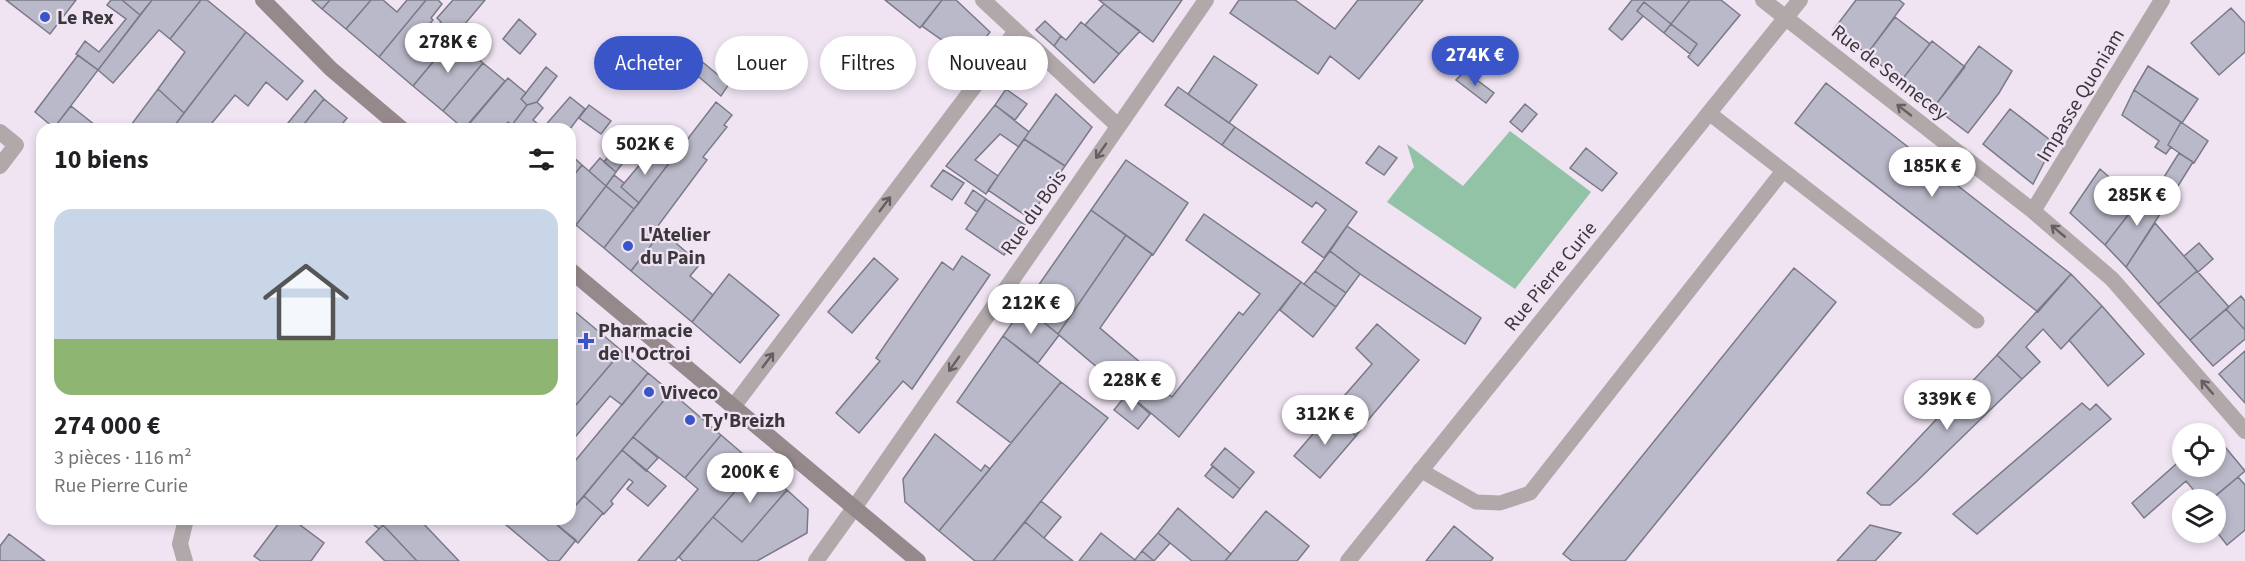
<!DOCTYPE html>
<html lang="fr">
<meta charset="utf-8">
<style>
body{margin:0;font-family:"Source Sans 3",sans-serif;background:#f6f6f6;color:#202124;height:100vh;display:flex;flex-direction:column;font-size:22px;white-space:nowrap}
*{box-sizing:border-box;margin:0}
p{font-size:20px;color:#757577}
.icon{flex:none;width:33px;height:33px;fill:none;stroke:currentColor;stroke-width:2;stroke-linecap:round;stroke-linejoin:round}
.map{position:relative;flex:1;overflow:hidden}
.drawer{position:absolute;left:36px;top:123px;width:540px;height:402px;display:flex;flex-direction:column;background:#fff;border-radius:18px;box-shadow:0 3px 9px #0003}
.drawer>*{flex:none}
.hud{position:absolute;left:594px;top:36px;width:570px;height:54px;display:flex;gap:12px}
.fabs{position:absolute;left:2172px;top:423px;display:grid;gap:12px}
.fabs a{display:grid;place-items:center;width:54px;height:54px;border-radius:50%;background:#fff;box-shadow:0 3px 9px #0003;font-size:30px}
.price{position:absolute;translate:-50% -51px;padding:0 14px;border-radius:21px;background:#fff;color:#222;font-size:20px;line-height:39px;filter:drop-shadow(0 2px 3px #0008)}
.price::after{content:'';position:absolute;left:50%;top:36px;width:18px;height:14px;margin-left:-9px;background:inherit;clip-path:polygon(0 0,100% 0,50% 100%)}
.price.on{background:#3955c7;color:#fff}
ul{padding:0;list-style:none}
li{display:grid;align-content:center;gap:12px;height:318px;padding:0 18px}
li span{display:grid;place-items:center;height:186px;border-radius:18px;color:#555}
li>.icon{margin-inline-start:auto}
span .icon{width:108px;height:108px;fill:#fffc;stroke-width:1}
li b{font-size:26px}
h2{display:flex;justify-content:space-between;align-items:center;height:72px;padding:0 18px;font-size:26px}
.chip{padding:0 21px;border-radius:27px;background:#fff;box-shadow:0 3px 9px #0003;font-size:21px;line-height:54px}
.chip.on{background:#3955c7;color:#fff}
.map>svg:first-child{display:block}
.green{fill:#92c3a6}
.building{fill:#bab9c9;stroke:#7a7988;stroke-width:1.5}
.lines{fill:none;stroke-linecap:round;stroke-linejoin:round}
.service{stroke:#b1a8aa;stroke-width:15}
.minor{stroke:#b1a8aa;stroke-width:16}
.tertiary{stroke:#b1a8aa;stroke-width:16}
.secondary{stroke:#96898c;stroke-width:16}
.oneway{stroke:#655f63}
.poi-dot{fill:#3955c7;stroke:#f0e4f3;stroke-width:2}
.labels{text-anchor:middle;stroke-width:4.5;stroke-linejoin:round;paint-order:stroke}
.poi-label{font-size:20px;font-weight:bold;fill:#3c373d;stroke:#f0e4f3;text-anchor:start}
.street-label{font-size:20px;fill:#3c373d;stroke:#f0e4f3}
</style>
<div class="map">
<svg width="2245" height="561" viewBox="0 0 2245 561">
<rect width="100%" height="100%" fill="#f0e4f3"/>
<path class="green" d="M1510,131L1591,192L1515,289L1387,202L1414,167L1407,144L1463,186Z"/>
<path class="building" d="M6,0H76L50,34Z
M111,0H122L140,15L98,70L76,54L85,41L99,52L126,19L107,5Z
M122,0H152L140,15Z
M152,0H201L170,39L159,30L113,83L98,70Z
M201,0H207L246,32L184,113L158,89L185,52L170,39Z
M312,0H330L322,9Z
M330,0H371L346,29L322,9Z
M371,0H383L397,12L407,0H426L379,57L346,29Z
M426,0H438L442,4L431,18L433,20L423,32L428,37L441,22L437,18L453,0H485L413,86L379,57Z
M885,0H942L920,28Z
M942,0H956L990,32L969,59L922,26Z
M1099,0H1182L1153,42Z
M1239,0H1295L1335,29L1358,0H1423L1359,79L1330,56L1318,74L1230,13Z
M1632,0H1690L1671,24L1644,2L1637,11L1643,16L1622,40L1609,29Z
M1690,0H1721L1740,15L1698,66L1688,57L1697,44L1671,24Z
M1856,0H1899L1904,4L1867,54L1834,29Z
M1644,2L1671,24L1664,33L1637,11Z
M1104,4L1140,31L1119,54L1085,25Z
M2231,8L2245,23V52L2219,75L2191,43Z
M1895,17L1930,44L1901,81L1867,54Z
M519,19L536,34L520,54L503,39Z
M1045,21L1061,36L1054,46L1036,30Z
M1081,22L1119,54L1094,83L1054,46L1061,36L1066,40Z
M1671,24L1697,44L1690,54L1664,33Z
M246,32L303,81L287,100L266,82L248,106L235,95L207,129H172Z
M453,38L483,63L443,111L413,86Z
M1932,41L1965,67L1934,107L1901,81Z
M1979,46L2012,71L1999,93L1968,133L1934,107Z
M78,55L98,70L54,128L35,112Z
M1214,56L1257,85L1229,123L1188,94Z
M700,60L729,84L721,96L692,71Z
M483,63L505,81L464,129L443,111Z
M2148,66L2198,99L2182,123L2134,90Z
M546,67L557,76L537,102L527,105L521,99Z
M1465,71L1494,93L1486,103L1456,80Z
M508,78L526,93L521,99L527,105L512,125L508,122L503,129H465Z
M1826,83L2071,274L2038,312L1795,123Z
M1178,87L1235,127L1222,145L1165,105Z
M158,89L184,113L172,129H128Z
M1006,89L1027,104L1015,120L995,105Z
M315,90L324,99L300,129H295L288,123Z
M2134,90L2181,122L2168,145L2171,147L2166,154L2155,147L2159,141L2122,115Z
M1056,94L1092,127L1065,166L1024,139Z
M570,97L585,109L570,129H517L512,125L527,105L537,102L543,108L533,120L543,128Z
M324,99L347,118L338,129H300Z
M716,102L732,115L724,125L727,127L703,157L707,160L657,227L662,231L631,271L604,248Z
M1525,104L1537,114L1522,132L1510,122Z
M589,105L611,121L601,134L579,118Z
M995,105L1029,132L1019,147L1000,134L975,160L998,176L986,194L946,166Z
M71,106L100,129H53Z
M2010,109L2054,143L2033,184L1983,144Z
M2181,122L2208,141L2194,163L2168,145Z
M1235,127L1357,212L1324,258L1302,242L1326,210L1316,202L1312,207L1222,145Z
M627,134L638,143L616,172L604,162Z
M1024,139L1065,166L1029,218L988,190Z
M1379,146L1397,158L1384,175L1366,163Z
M1586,148L1617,173L1602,191L1570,168Z
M652,150L669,163L639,203L621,187Z
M2179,153L2193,162L2173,194L2159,185Z
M570,154L582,165L570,180Z
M600,158L616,172L606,186L589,171Z
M1126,160L1188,203L1153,255L1091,210Z
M582,165L606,186L576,225L570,219V180Z
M2100,169L2138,202L2105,245L2070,213Z
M943,170L964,183L952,200L931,186Z
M614,175L624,183L621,187L639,203L634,209L606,186Z
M2159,185L2173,194L2126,267L2105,245L2138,202L2147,211Z
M606,186L634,209L604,248L576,225Z
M973,190L986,199L977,212L965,203Z
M986,199L1025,225L1004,255L966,229Z
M1091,210L1126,235L1058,334L1024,306Z
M1204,214L1301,282L1179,437L1058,334L1126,235L1152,254L1100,328L1148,369L1144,374L1172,397L1239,312L1243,315L1260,294L1186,240Z
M2155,223L2197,271L2158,304L2126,267Z
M1347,226L1481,318L1465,344L1360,274L1330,251Z
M662,231L700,264L690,276L713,295L692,322L631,271Z
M2199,243L2213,259L2198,272L2184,256Z
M1330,251L1360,274L1346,293L1315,271Z
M962,256L990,275L912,389L903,381L859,433L836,413L880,361L876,358L942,262L953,270Z
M874,258L898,279L852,333L828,312Z
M1794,268L1836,302L1625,561H1572L1563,554Z
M1315,271L1346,293L1336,307L1304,284Z
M2197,271L2229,307L2190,340L2158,304Z
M729,274L779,315L740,363L692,322Z
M2071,274L2102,306L2061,349L2043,329L2026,347L2040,362L2022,379L1997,355Z
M1301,282L1336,307L1313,337L1280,310Z
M2241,296L2245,301V330L2226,309Z
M1024,306L1059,335L1038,363L1003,336Z
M2102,306L2144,354L2108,386L2069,340Z
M2226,309L2245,330V339L2213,366L2190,340Z
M573,310L622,351L570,412V314Z
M1377,324L1419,360L1364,425L1338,403L1372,364L1356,348Z
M1003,336L1061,382L1011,443L957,402Z
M622,351L648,373L622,405L610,396L570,443V412Z
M2245,351V403L2219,374Z
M1997,355L2022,379L1916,482L1890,505H1881L1867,493Z
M648,373L671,392L570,512V467Z
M1061,382L1108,418L993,561H975L939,531Z
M671,392L721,435L685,478L633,437Z
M1127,394L1150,414L1138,429L1114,410Z
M1338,403L1364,425L1356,436L1330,414Z
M2082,403L2090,410L2096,404L2111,419L1977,534L1953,514Z
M1330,414L1356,436L1320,478L1294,456Z
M935,434L981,471L985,465L990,469L939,531L905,502L903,479Z
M721,435L757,466L675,561H638L698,489L685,478Z
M2216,436L2245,471L2211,500H2202L2186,481L2144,518L2132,503L2182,459V466H2216Z
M633,437L658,458L646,471L622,450Z
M1225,448L1254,472L1240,489L1211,465Z
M622,450L666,486L648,506L627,489L633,482L629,479L611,501L613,504L604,514L584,496Z
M757,466L787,490L742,542L713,517Z
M1213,466L1240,489L1233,498L1205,476Z
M2238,477L2245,485V530L2227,545L2216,531V506L2218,503L2214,497Z
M787,490L808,509L807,533L757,561H683L679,557L713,517L742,542Z
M584,496L603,513L578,543L558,526L564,519H570V512Z
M1041,501L1061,517L1044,538L1025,522Z
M1178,508L1231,554L1225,561H1192L1158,533Z
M1266,511L1309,546L1297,561H1225Z
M282,519H292L324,543L311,561H261L254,556Z
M367,519H419L459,561H417L383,525L379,529Z
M499,519H550L576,540L559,561H549Z
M1025,522L1044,538L1073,561H993Z
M383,525L417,561H385L366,542Z
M1870,525L1901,533L1875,561H1837Z
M1454,526L1493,558L1491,561H1426Z
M1101,533L1135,560L1134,561H1079Z
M1158,533L1170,543L1154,561L1142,551Z
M9,534L45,561H0V546Z
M1142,551L1154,561H1134Z"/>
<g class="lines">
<path class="service" d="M1709,113L1977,321
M1420,470L1476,502L1500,503L1530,493L1783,171"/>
<path class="minor" d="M983,0L1118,126
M1763,0L2033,211L2112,279L2245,431
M0,132L16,145L0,166
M2033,211L2162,0
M733,407L1016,31
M854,508L1206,0
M185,561L180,544L186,519"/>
<path class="tertiary" d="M816,561L854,508
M1348,561L1800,0"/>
<path class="secondary" d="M263,0L331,69L402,129
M570,270L918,561"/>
</g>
<defs><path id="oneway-shaft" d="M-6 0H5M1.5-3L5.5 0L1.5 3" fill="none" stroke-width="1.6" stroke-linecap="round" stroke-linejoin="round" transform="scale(1.5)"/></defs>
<g class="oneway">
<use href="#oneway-shaft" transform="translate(1904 110) rotate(-142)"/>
<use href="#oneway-shaft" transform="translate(1101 151) rotate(125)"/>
<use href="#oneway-shaft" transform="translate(885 204) rotate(-53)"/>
<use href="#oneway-shaft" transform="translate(2058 231) rotate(-140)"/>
<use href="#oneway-shaft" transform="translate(768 360) rotate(-53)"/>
<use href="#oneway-shaft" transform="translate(954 364) rotate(125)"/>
<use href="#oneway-shaft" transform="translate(2207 387) rotate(-131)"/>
</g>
<g class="poi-dot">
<circle cx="45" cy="17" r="6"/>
<circle cx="628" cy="246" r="6"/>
<path d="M583 332h6v6h6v6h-6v6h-6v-6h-6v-6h6z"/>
<circle cx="649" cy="392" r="6"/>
<circle cx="690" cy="420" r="6"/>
</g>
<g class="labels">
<g class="poi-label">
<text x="57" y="24">Le Rex</text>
<text x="640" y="241">L'Atelier<tspan x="640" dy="23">du Pain</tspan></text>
<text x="598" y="337">Pharmacie<tspan x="598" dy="23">de l'Octroi</tspan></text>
<text x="661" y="399">Viveco</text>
<text x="702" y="427">Ty'Breizh</text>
</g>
<g class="street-label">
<text transform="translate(1890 72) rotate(38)" y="7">Rue de Sennecey</text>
<text transform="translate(2080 95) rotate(-59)" y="7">Impasse Quoniam</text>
<text transform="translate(1033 212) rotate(-55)" y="7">Rue du Bois</text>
<text transform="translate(1550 276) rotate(-51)" y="7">Rue Pierre Curie</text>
</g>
</g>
</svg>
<div class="fabs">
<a><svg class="icon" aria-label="locate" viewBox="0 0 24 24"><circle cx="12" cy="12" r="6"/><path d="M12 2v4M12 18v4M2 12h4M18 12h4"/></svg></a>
<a><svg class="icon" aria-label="layers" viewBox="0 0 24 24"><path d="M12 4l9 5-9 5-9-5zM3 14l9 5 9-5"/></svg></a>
</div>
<b class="price" style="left:448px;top:74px">278K €</b>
<b class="price on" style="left:1475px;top:87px">274K €</b>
<b class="price" style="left:645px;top:176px">502K €</b>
<b class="price" style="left:1932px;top:198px">185K €</b>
<b class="price" style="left:2137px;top:227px">285K €</b>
<b class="price" style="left:1031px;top:335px">212K €</b>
<b class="price" style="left:1132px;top:412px">228K €</b>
<b class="price" style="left:1947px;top:431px">339K €</b>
<b class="price" style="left:1325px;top:446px">312K €</b>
<b class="price" style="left:750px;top:504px">200K €</b>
<div class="hud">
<a class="chip on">Acheter</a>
<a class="chip">Louer</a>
<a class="chip">Filtres</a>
<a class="chip">Nouveau</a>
</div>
<section class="drawer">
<h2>10 biens<svg class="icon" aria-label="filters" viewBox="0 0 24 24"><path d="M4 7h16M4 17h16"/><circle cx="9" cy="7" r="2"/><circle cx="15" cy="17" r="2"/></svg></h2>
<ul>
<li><span style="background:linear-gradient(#c9d6e8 70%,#8fb573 0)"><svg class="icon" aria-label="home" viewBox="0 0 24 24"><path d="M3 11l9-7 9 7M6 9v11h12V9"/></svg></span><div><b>274 000 €</b><p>3 pièces · 116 m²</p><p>Rue Pierre Curie</p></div></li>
</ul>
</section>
</div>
